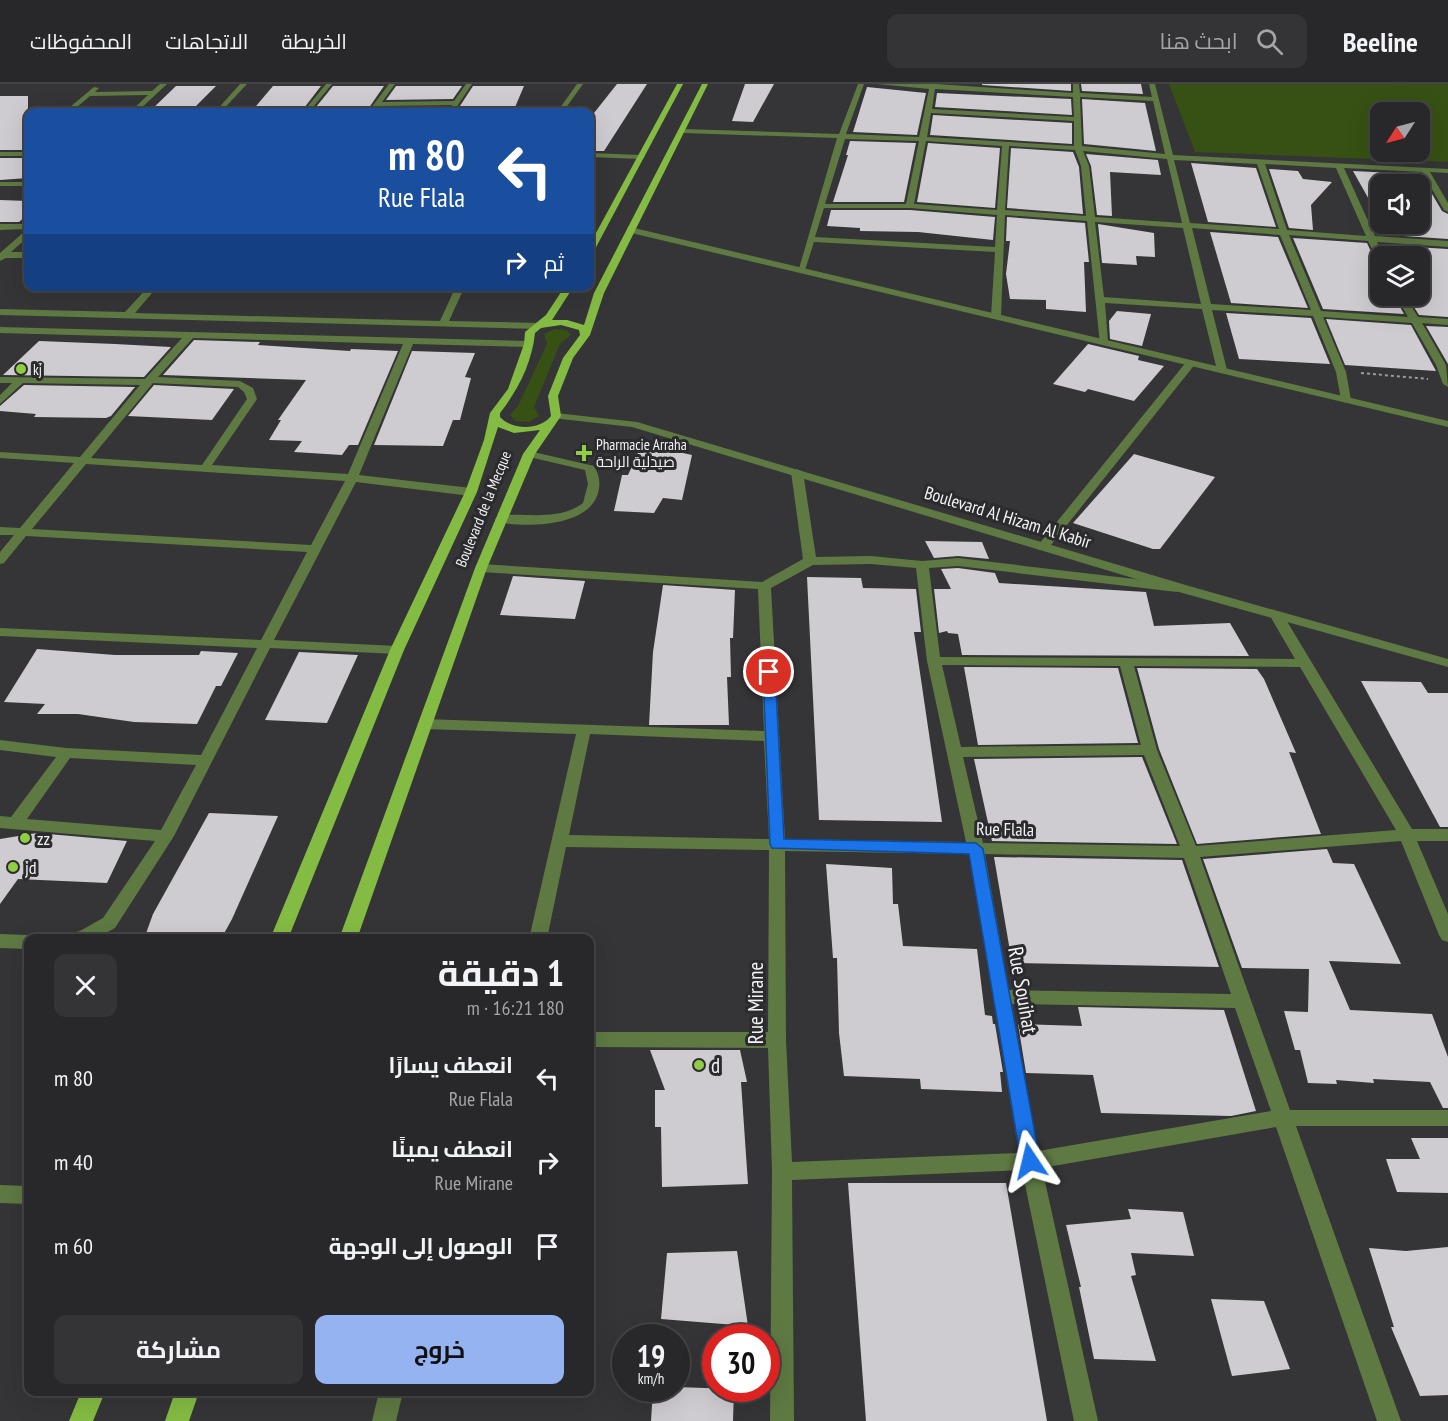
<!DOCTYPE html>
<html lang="ar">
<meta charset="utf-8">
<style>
body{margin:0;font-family:"PT Sans Narrow",Cairo,sans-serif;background:#343335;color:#f1f3f6;direction:rtl;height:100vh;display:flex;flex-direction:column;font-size:22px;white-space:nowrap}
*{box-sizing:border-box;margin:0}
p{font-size:20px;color:#a5a5a8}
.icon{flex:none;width:33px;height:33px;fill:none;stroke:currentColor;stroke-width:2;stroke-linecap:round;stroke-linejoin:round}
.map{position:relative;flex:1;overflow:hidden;direction:ltr}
.details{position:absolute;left:24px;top:850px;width:570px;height:462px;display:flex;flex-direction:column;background:#282729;border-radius:12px;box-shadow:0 6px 24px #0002,0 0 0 2px #444446;direction:rtl}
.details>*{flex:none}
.top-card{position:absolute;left:24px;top:24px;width:570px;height:183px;border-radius:12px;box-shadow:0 6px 24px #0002,0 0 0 2px #444446;direction:rtl;background:#1a4fa0;color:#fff;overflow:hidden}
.needle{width:39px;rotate:234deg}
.controls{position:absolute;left:1370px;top:18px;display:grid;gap:12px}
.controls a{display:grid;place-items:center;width:60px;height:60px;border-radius:12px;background:#282729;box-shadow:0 6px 24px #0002,0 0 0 2px #444446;font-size:30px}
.speed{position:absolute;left:612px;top:1240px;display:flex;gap:12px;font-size:30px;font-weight:700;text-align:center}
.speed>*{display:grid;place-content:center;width:78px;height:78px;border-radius:50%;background:#282729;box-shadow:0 6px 24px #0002,0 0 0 2px #444446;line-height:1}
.speed small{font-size:15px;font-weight:400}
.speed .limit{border:9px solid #d22;background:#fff;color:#111}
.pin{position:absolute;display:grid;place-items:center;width:51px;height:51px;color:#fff;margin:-26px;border:3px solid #fff;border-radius:50%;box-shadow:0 2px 6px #0007}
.me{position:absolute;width:66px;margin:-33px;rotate:350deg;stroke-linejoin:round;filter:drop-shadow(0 0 4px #0008)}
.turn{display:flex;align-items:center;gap:21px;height:126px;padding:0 30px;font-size:27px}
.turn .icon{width:78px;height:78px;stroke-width:2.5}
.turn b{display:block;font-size:42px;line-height:51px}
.then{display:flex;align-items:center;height:57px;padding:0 30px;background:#0003;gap:12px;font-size:22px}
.round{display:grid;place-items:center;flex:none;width:63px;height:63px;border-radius:12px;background:#343335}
.overview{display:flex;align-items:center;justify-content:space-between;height:102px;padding:0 30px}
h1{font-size:36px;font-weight:700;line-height:45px}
.primary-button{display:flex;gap:12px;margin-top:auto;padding:12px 30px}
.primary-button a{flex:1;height:69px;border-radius:12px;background:#95b2f1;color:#111;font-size:24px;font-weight:700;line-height:69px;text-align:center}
.primary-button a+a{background:#343335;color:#f1f3f6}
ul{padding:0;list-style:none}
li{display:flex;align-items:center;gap:18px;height:84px;padding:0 30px}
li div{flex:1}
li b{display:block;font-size:22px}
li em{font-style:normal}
header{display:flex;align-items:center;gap:36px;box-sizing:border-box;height:84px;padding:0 30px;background:#282729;border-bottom:2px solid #444446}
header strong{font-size:28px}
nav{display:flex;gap:33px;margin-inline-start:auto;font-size:21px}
.search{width:420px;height:54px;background:#343335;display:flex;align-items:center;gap:15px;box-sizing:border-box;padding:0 21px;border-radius:12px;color:#a5a5a8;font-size:22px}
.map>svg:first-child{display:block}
</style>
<header>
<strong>Beeline</strong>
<div class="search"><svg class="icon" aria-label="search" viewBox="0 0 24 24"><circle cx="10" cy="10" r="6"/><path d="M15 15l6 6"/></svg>ابحث هنا</div>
<nav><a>الخريطة</a><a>الاتجاهات</a><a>المحفوظات</a></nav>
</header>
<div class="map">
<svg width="1448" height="1337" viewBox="0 0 1448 1337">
<rect width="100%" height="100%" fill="#353437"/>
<g fill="#365113" fill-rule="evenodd">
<path d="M1169,0h279v78l-253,-10zM1380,28h39v40h-39z"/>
<path d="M555,245l12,1 4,5 -11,9 -26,63 5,9 -10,6 -14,-1 -5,-6 8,-9 29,-62 -3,-10z"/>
</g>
<g fill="#cfccd1">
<path d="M617,0h30l-43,67h-14v-33z"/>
<path d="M745,0h29l-21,38 -21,-1z"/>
<path d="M982,0h89v7l-89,-6z"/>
<path d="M1081,0h60l2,10 -61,-3z"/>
<path d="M176,2h40l-26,26h-41z"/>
<path d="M273,2h48l-20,26h-50z"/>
<path d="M333,2h51l-18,26h-54z"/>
<path d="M396,2h66l-9,13 -67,1z"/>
<path d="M473,2h51l-11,26h-57z"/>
<path d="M867,3l59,6 -9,42 -64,-3z"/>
<path d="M937,9l134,6 1,16 -137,-8z"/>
<rect x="0" y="12" width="28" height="54"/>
<path d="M1082,15l63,4 11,48 -72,-7z"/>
<path d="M448,23l-1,4 3,1h-73l3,-4z"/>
<path d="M933,31l139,8v21l-142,-9z"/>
<path d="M850,57l66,2 -12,59h-71l15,-47h-2z"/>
<path d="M928,59l72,5 -5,60 -78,-6z"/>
<path d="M1011,64l62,4 6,15 4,47 -76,-6z"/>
<path d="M1086,70l72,6 3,15 -51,-3 2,44 -15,-1 -6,-49z"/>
<path d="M0,74h28v20l-28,2z"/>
<path d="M1191,79l65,5 20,59 -68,-5z"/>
<path d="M1269,85l29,2 5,8 29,3 -21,23 2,25 -24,-2z"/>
<path d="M1353,87l60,3 6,8h6l17,29 6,3v25l-59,-4 -7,-11h37v-40h-39v35z"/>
<path d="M0,116l28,1v13l-9,8h-19z"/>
<path d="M831,126h79l85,7 -2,23 -75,-8 -58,-1v-3l-33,-2z"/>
<path d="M1007,133l78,6 4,39h-5l2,50 -40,-3v-9l-36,-1 -4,-25 4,-33h-4z"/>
<path d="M1098,140l56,9 1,24 -19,-1 1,9 -35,-2z"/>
<path d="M1210,148l68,5 30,71 -77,-5z"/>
<path d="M1293,154l74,5 7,15 6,4v34h14l10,18 -81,-5z"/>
<path d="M1381,161l67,4v68l-29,-2 -12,-19h12v-40h-33z"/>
<path d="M1117,227l34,3 -9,32 -32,-7 -1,-18z"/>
<path d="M1226,229l85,5 19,46 -91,-5z"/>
<path d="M1326,235l85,6 25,46 -91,-6z"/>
<path d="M1426,242l22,1v37z"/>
<path d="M194,256l66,2 -2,3 92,6 1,-2 47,2 -40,94h-9l-7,10 -48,-3 8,-11 -33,-1 12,-20h-3l28,-40 -143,-5z"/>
<path d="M39,257l76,3 56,3 -27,30 -141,-2z"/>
<path d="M1088,260l51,12 -1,4 26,6 -30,35 -46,-12 -3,3 -32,-8z"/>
<path d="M412,267l63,2 -10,24 6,1 -11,42h-7l-10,26 -69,-1z"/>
<path d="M24,301l111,2 -24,29 -5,2 -72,-1 2,-3 -36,-3v-5z"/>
<path d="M154,301l80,4 -22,31 -84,-4z"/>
<path d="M642,360l50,11 -10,45 -19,-2 -9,15 -40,-2 8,-36h6z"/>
<path d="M1134,370l81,23 -55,72h-7l-80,-26z"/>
<path d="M925,457l57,1 7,17 -31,-3 -24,2z"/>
<path d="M958,484l37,5 4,10 147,9 8,34 76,-3 19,33 -287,-1 -4,-21 -10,-1 -1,-2 -8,2 -5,-44h17l-10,-20z"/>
<path d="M513,492l72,5 -10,38 -75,-4z"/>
<path d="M807,493l54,1 2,10 53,1 5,43h-7l28,190 -123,-2z"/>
<path d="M663,501l72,5 -2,48h-3l1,39h-4l2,48h-80l4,-73z"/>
<path d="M37,565l78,6h84l2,-4 37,2 -17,33h-5l-19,38 -63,-2 -56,-8h-41l8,-10 -41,-2z"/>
<path d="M299,568l59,3 -31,68 -62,-3z"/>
<path d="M964,583l154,1 20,75 -160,2z"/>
<path d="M1137,584l120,1 7,10 32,74 -7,-1 32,82 -124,10 -38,-95z"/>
<path d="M1361,597l60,1 7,11h20v134h-8z"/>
<path d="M1142,673l35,87 -185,-3 -18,-82z"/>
<path d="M209,729l69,3 -46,103 -11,20h-77l9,-25z"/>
<path d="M37,749l90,8 -20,42 -89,-4 -18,25v-65z"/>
<path d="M1327,765l6,14 21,1 47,100 -72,-3 21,49 82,4 16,43v51h-5l-13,-26 -57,-3 1,4 -38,-3 1,4 -29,-1 -8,-33h-5l-11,-39 24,1 1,-43 -67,-1 -39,-109z"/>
<path d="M994,773l188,3 37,107 -207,-4z"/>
<path d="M826,780l66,4 1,36h5l5,42 74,3 8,66 7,1 1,8h2l8,48h-3l2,20 -81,-3 -1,-10 -76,-3 -5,-43 -2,-75h-4z"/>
<path d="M1078,923l146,3 32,101 -25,5 -130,-3 -8,-38 -67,-2 -8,-49 64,2z"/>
<path d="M650,966h90l7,32h-6l7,102 -86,3 -1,-60h-6v-37h10z"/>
<path d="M1411,1054h37v55l-51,-1 -11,-33h34z"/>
<path d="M848,1099h158l41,238h-181z"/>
<path d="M1128,1125l55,3 11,44 -63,-3 5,22 -5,1 25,85 -62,-2 -15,-72h2l-15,-62 65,-6z"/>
<path d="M1448,1163v148l-28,1 -29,-69h3l-25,-79 37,3z"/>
<path d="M737,1167l11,75 -87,-7 6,-66z"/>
<path d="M1211,1215l53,2 26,68 -58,7z"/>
<path d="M676,1303l58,2 -1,32h-82l2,-32h23z"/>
</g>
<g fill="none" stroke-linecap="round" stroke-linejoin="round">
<path stroke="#9b9a9d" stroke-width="2" stroke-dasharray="3 3" stroke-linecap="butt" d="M1361,289l67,6"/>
<path fill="#5e7942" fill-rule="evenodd" d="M529,367l65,15c5,8 7,17 4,27 -9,34 -72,35 -101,29l-2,-3c13,-11 60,6 88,-16l5,-19 -3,-14 -60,-14v-4z"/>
<g fill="#5e7942" fill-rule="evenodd">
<path d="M160,0h7l-30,28h-7l18,-17 -58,1 -19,16h-7l30,-25 5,1 -4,4 57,-1z"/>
<path d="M240,0h7l-26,28h-6z"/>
<path d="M326,0h6l-23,28h-6z"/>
<path d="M389,0h6l-13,18 72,-1 12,-17h6l-18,27 -5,-1 3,-5 -73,1 -5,6h-6z"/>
<path d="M577,0h6l-20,28h-6z"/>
<path d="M858,0h6l-18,50 73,3 10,-48 -52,-5h59l137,9v-9h6l1,9 72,4 -3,-13h6l18,71 275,14v4l-18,-1 18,31v9l-4,-2 -22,-38 -78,-4 31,68 73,5v6l-71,-5 7,14h-4v4l-4,-3 -8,-16 -79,-6 32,76 87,6 -12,-21h9l13,21 30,2v6l-26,-2 24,42 2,22 -5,-3 -7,-19 -24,-42 -89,-6 23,55 5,28 -5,3 -5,-3 -5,-28 -23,-56 -101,-6 15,60 -5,3 -5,-3 -15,-61 -97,-6 3,39 -8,2 -13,-123 -82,-6 -4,101 -5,3 -5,-3 4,-64 -181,-10 -9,28 -7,2 39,-134 -154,-5 -4,-2 4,-2 156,5zM935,5l138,8 1,20 -142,-8zM1080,13l73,4 12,53 -83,-8zM931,29l143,8v25l-147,-9zM845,55l74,2 -13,63h-81zM926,57l76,5 -5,64 -83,-6zM1009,62l66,4 6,16 5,50 -81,-6zM1083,67l84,8 15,64 -87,-6 -6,-51zM1174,76l83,4 22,65 -89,-6zM1265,80l71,4 30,68 -79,-6zM824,124h86l87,7 -2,32 -180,-10zM1095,138l88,6 18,76 -97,-7zM1192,144l88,7 31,75 -100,-6z"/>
<rect x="0" y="68" width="28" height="4"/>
<path d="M590,69l51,2 4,2 -4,2 -51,-2z"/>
<rect x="0" y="98" width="28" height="4"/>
<path d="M0,140h28v5l-28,1z"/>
<path d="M25,147h3v6l-17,15h17v6h-22l-6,3v-8z"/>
<path d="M149,202h9l-23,27 305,8 16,-35h9l-16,35 90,2 5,3 -5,3 -539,-14v-6l125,3z"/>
<path d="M0,243l529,14 5,3 -5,3 -116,-3 -54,131 112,13 6,4 -6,4 -115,-14 -82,158 123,6 7,4 -7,4 -127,-6 -96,188 -59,92 -20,11h-30l3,-5 12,-3 23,-13 52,-77 -155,-13v-12l11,1 45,-60 -56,-7v-10l66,8 135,7 56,-107 -257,-12v-8l261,12 46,-88 -281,-16 -22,27 -4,1v-12l14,-17h-14v-8l20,1 54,-65 -74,-5v-6l80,5 60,-72 -117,-2 -23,21v-9l12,-12h-12v-6l145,2 37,-41 -182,-5zM193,254l210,6 -55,130 -136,-9 45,-66 -4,-11 -13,-7 -82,-4zM153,299l85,4 6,5 3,7 -45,66 -111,-7zM86,380l259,17 -34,64 -279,-16zM70,674l126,7 -35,65 -134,-11z"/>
<path d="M1187,277l9,2 -149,187h-8l-2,-3 2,-3z"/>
<path d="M797,385l6,3 13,85 55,-1 51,5 36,-3 219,26 6,4 -6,4 -219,-26 -29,2 11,89 355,2 -25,-43 7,-4 5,1 130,216h36v12h-31l31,73v28l-6,-2 -3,-5 -38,-94 -201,16 90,253h158v16h-152l105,295h-24l-101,-294 -234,41 56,253h-24l-52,-251 -230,10 2,241h-24l2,-250 -4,-123 -178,-1v-15h178l1,-182 -203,-3 -19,92h-18l47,-205 -152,-5 -7,-5 7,-5 340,12 -6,-142 -277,-17 -6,-4 6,-4 281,18 41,-23 -12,-87zM871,480l45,4 11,93 39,181 -181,-3 -14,-251 42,-23zM942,581l178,1 21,79 -180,2zM1134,582l166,1 96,163 -200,16 -39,-96zM590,650l174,7 5,98 -200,-4zM1144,671l36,91 -197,-3 -20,-86zM785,767l184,3 50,299 -227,9 -6,-122zM985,770l199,4 47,136 -222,-4zM1012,920l223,4 36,103 -233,40z"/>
<path d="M0,850l28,1 7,4h-7v10l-28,-1z"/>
<path d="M0,1101l28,1v18l-28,-1z"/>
<path d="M379,1308h24l-7,29h-24z"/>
</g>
<g fill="#5e7942" fill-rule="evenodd">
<path d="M630,143l818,194v6l-821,-195v-4z"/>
<path d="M556,329l81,9 552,164 259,73v8l-269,-75 -547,-165 -80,-9 -1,-2z"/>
</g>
<g fill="#84bb43" fill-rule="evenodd">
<path d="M677,0h6l-89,167 -4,2v-9z"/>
<path d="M702,0h6l-104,209 -14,42 -17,23 -15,38 3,20 -26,38 -48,114 -130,371h-18l136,-371 48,-114 17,-24 -26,3 -16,-6 -21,65 -73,158 -116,289h-18l120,-289 75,-158 19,-52 6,-27 18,-24 16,-45 1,-12 21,-17 19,-29h9l-22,34h15l17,5 10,-32zM561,241l18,5 1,5 -17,23 -15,38 3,20c-12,15 -39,14 -51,1v-4c18,-23 32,-50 35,-80l6,-5z"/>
<path d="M81,1308h24l-12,29h-24z"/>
<path d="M175,1308h24l-10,29h-24z"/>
</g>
</g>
<path fill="#1a73e8" stroke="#114b97" stroke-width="1.5" d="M769,584l6,4 9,167 192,4 7,6 57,312 -3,5 -7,3 -6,-3 -3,-5 -52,-307 -197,-6 -2,-4 -7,-172z"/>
<g fill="#8fcd42" stroke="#2b2a2d" stroke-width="2">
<circle cx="21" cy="285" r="6"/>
<path d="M581 360h6v6h6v6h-6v6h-6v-6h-6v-6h6z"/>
<circle cx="25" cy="754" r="6"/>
<circle cx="13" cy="783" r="6"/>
<circle cx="699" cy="981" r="6"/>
</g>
<g text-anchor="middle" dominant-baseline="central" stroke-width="6" stroke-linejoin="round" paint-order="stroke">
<g font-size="15" fill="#f3f2f5" stroke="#2b2a2d" text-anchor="start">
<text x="33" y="285">kj</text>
<text x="596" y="360">Pharmacie Arraha<tspan x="596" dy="17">صيدلية الراحة</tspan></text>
</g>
<g font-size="15" fill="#f3f2f5" stroke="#2b2a2d">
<text transform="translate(483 425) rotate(-68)">Boulevard de la Mecque</text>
</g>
<g font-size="18" fill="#f3f2f5" stroke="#2b2a2d">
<text transform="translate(1008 433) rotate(17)">Boulevard Al Hizam Al Kabir</text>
<text transform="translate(1005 745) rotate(1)">Rue Flala</text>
</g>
<g font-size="18" fill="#f3f2f5" stroke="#2b2a2d" text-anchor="start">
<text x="37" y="754">zz</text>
<text x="25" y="783">jd</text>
</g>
<g font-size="21" fill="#f3f2f5" stroke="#2b2a2d">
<text transform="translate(1023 906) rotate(80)">Rue Souihat</text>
<text transform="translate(755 919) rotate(-90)">Rue Mirane</text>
</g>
<g font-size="21" fill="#f3f2f5" stroke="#2b2a2d" text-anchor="start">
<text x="711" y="981">d</text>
</g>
</g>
</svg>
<div class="controls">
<a><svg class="needle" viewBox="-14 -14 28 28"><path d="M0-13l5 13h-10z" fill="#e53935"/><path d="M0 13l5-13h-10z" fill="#a5a5a8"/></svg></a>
<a><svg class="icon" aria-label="sound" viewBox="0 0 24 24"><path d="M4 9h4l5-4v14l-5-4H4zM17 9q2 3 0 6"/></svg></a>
<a><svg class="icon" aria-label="layers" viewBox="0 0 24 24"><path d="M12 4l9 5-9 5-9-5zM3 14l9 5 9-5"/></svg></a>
</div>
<div class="speed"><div>19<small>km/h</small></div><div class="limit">30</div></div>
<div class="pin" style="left:769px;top:588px;background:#d93025"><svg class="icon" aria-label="arrive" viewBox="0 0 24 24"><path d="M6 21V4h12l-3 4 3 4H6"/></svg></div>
<svg class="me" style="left:1030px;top:1077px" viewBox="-20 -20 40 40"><path d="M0-17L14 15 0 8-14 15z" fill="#1a73e8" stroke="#fff" stroke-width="4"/></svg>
<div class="top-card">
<div class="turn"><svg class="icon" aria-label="left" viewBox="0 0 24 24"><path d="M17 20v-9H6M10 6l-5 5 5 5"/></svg><div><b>80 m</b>Rue Flala</div></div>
<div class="then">ثم<svg class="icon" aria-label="right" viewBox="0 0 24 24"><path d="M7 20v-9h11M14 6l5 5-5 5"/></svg></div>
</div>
<section class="details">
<div class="overview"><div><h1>1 دقيقة</h1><p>180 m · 16:21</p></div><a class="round"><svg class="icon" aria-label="close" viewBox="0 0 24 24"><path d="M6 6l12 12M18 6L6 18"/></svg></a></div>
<ul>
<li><svg class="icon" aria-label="left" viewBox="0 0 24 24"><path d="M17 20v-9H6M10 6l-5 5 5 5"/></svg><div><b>انعطف يسارًا</b><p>Rue Flala</p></div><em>80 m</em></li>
<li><svg class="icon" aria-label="right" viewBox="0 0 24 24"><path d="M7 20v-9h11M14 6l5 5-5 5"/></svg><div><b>انعطف يمينًا</b><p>Rue Mirane</p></div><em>40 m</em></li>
<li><svg class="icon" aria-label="arrive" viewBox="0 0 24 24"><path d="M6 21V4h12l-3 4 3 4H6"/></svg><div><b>الوصول إلى الوجهة</b></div><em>60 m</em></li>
</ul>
<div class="primary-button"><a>خروج</a><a>مشاركة</a></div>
</section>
</div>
